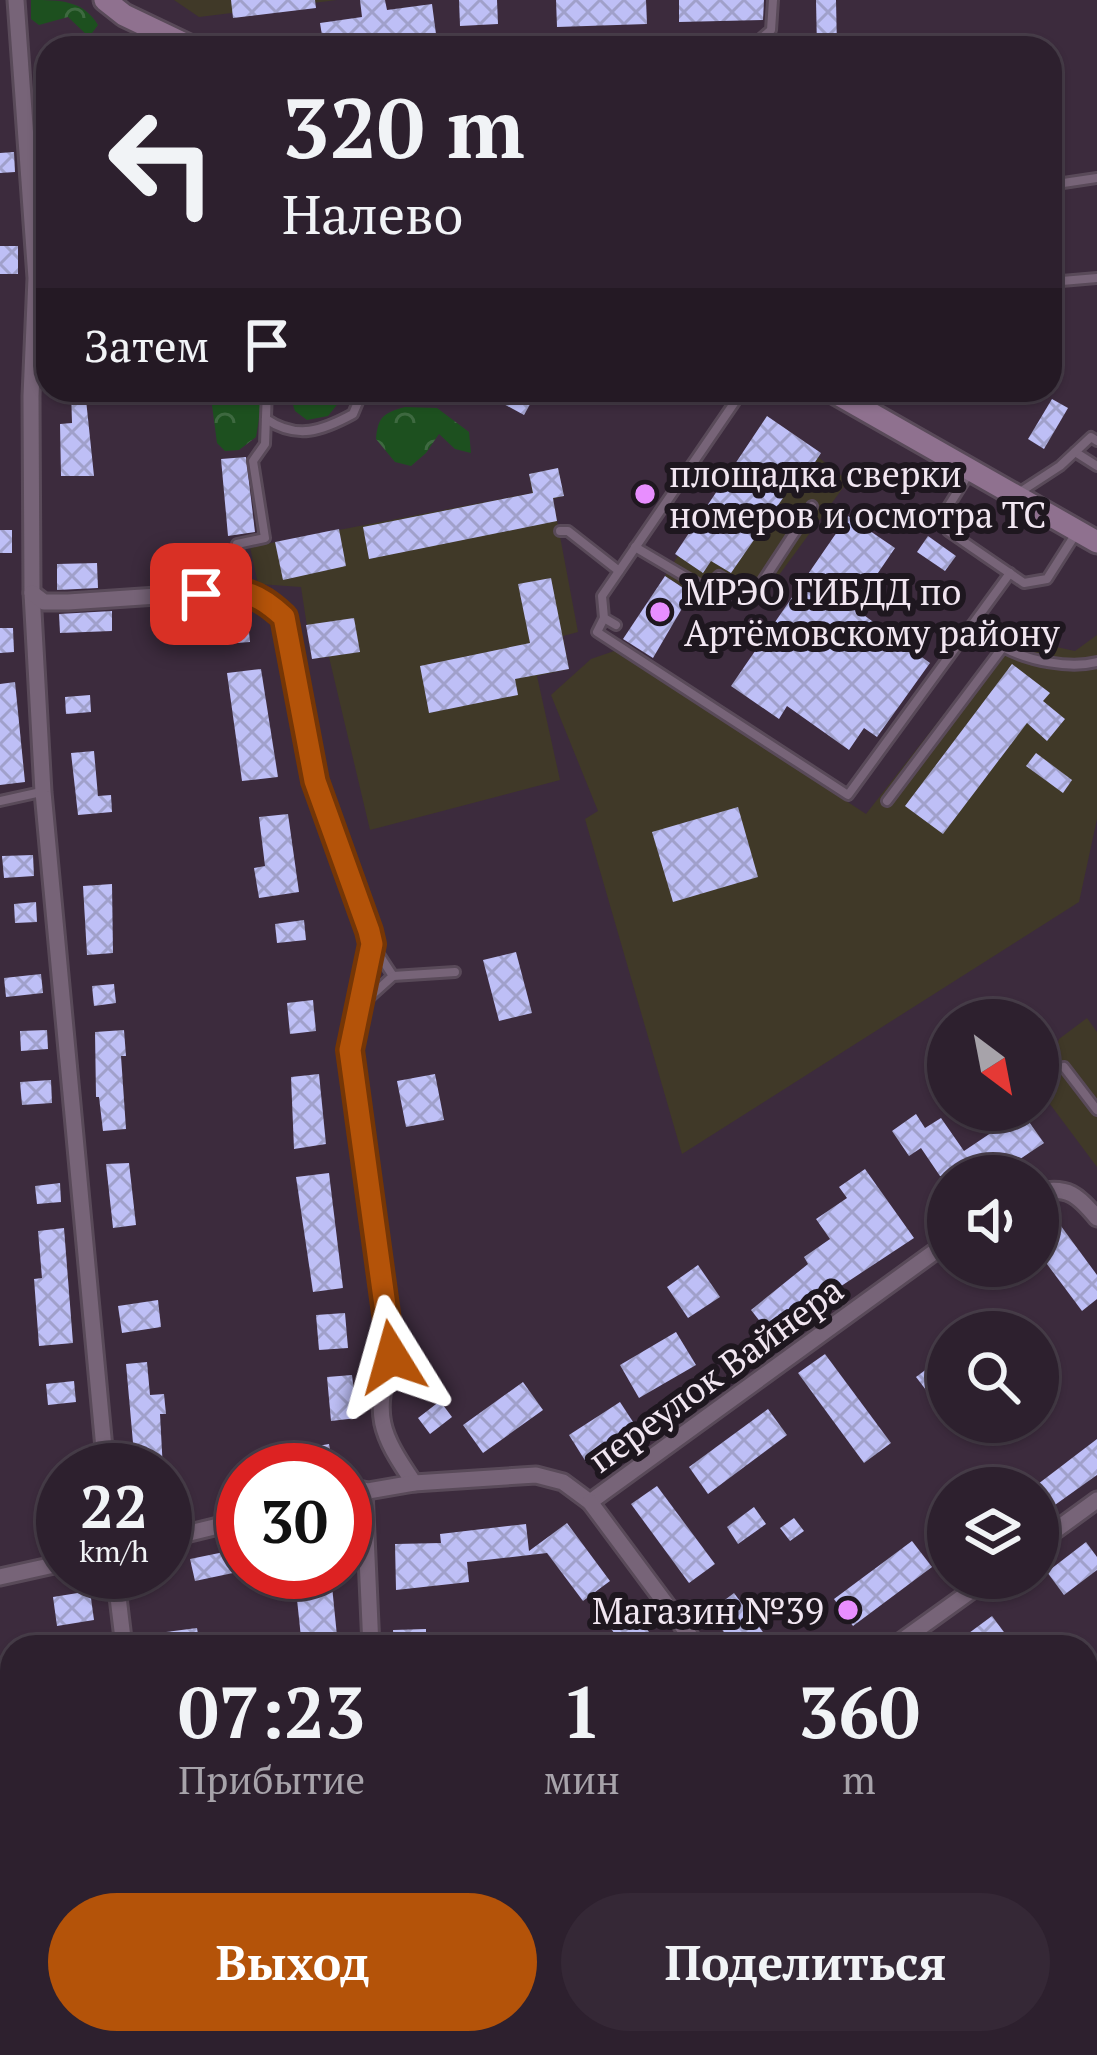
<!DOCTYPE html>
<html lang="ru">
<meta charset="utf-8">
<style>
body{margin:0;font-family:"PT Serif",serif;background:#352836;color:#f1f3f6;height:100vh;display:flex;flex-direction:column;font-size:45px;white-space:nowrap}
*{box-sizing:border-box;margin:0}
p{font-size:39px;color:#a7a3aa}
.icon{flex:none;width:66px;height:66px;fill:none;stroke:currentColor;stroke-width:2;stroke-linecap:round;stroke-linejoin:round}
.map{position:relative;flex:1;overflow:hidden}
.sheet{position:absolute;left:0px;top:1635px;width:1098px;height:420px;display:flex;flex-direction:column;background:#2d202e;border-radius:36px 36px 0 0;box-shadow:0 3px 9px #0004,0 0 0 3px #483e4a}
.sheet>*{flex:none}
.guide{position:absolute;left:36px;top:36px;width:1026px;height:366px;border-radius:36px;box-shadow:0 3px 9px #0004,0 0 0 3px #483e4a;background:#2d202e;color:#f1f3f6;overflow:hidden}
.needle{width:78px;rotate:148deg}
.buttons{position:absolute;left:927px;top:999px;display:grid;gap:24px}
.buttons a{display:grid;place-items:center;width:132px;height:132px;border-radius:50%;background:#2d202e;box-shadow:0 3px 9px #0004,0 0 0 3px #483e4a;font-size:60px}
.speed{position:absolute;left:36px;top:1443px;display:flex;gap:24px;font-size:60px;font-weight:700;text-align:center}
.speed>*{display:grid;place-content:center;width:156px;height:156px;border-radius:50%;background:#2d202e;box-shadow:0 3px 9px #0004,0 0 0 3px #483e4a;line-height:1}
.speed small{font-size:30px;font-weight:400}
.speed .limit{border:18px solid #d22;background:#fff;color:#111}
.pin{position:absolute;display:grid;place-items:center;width:102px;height:102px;color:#fff;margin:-51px;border-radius:24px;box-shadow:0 6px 18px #0006}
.me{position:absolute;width:132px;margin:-66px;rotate:352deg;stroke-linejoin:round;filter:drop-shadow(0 0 9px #0008)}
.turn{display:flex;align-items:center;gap:42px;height:252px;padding:0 48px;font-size:54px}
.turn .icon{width:156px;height:156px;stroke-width:2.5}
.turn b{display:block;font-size:84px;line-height:102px}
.then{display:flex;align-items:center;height:114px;padding:0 48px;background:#0003;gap:24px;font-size:45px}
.eta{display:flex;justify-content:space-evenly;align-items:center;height:204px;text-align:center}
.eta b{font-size:72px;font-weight:600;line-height:84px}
.button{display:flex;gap:24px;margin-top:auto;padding:24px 48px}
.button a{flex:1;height:138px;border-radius:72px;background:#b45309;color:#fff;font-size:48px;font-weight:600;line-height:138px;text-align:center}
.button a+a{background:#352836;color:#f1f3f6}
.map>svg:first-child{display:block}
</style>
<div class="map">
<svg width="1097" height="2055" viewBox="0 0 1097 2055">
<defs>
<pattern id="forest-crowns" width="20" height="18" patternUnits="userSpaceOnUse" patternTransform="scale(3)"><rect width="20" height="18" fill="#1d501f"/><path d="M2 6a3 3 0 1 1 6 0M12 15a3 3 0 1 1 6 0" fill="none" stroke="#3e6940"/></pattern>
<pattern id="building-cross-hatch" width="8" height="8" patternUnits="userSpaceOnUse" patternTransform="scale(3)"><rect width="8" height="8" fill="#bebff6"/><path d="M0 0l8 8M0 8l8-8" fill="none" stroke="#a0a0ca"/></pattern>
</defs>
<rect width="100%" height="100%" fill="#3c2b3d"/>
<g fill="#403928">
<path d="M174,0h163l-138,17z"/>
<path d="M767,416l81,65 -91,124 -37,-22 -18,17 -37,-24z"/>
<path d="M558,468l6,28 -11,3 25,133 -15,4 6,33 -32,7 23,104 -190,50 -41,-173 -17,2 -11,-72 -43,-3 -8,-37 282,-54 -3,-19z"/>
<path d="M1097,635v184l-18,83 -397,252 -97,-335 13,-8 -47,-116 40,-36 26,-9 249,164 139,-178 70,15z"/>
<path d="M1087,1018l10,14v135l-59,-79v-8l11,-7 10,-34z"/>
</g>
<g fill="url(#forest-crowns)">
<path d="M31,0c29,0 52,0 67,25l-9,12 -21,-20 -29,8 -8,-6z"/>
<path d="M210,390h25l2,15 21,-10 3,12 -5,30 -17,13 -14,1 -8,-8z"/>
<path d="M288,390h51l1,11 -12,15 -21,4 -12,-9z"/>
<path d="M405,407l32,1 32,24 2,21 -16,-4 -16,-15 -13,19 -15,13 -16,-4 -19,-23c2,-22 7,-26 29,-32z"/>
</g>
<g fill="url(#building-cross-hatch)">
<path d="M231,0h84l1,8 -83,10z"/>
<path d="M360,0h25l2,10 45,-6 4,30 -112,14 -4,-25 42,-6z"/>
<path d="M459,0h38l1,24 -38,2z"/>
<path d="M556,0h90l1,24 -90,3z"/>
<path d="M679,0h85l-1,20 -84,2z"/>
<path d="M816,0h20l1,48h-20z"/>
<path d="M14,152l1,20 -15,1v-20z"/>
<rect x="0" y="246" width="18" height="28"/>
<path d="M71,390h14l9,86h-33l-1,-52 12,-1z"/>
<path d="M478,390h60l-14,25z"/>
<path d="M1052,399l16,9 -24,41 -16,-10z"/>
<path d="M767,416l54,37 -19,29 -28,-19 -13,20 22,15 -52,75 -20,-12 -8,12 -28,-19z"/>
<path d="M246,457l9,75 -27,4 -7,-77z"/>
<path d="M558,468l6,28 -11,2 4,23 -188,38 -6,-32 170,-34 -4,-19z"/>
<path d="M848,516l47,32 -41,60 76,55 -53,74 -13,-9 -15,22 -62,-44 -8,13 -48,-33z"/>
<path d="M339,529l7,37 -63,14 -8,-38z"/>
<rect x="0" y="530" width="12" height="23"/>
<path d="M928,536l28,20 -11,15 -28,-19z"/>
<path d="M97,563l1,25 -41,2v-26z"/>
<path d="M665,576l26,17 -38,65 -30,-19z"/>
<path d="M551,578l18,91 -54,10 3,16 -89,18 -9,-47 110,-23 -12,-59z"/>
<path d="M247,609l3,33 -26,2 -3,-33z"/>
<path d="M112,611v20l-52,2 -1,-19z"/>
<path d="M354,618l6,34 -48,7 -6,-34z"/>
<path d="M0,628h13l1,24 -14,1z"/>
<path d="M1012,664l38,29 -7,8 22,18 -18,22 -20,-18 -84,111 -38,-28z"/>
<path d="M261,669l17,108 -36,4 -15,-108z"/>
<path d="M15,682l10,100 -25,3v-101z"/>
<path d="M90,695l1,17 -25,2 -1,-17z"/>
<path d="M94,751l4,45 13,-1 1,17 -34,3 -7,-62z"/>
<path d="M1036,753l36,27 -9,13 -37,-27z"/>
<path d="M738,807l20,70 -85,25 -21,-70z"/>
<path d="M288,814l11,78 -40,6 -5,-30 11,-2 -6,-49z"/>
<path d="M33,855l1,21 -30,2 -2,-22z"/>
<path d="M112,884l1,69 -26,2 -4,-69z"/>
<path d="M36,902l1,20 -22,1 -1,-19z"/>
<path d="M304,920l2,20 -29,3 -2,-19z"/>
<path d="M516,952l16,61 -33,8 -16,-61z"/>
<path d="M41,974l2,19 -37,4 -2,-19z"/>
<path d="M114,984l2,19 -22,3 -2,-20z"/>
<path d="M313,1000l3,31 -26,3 -3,-31z"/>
<path d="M47,1030l1,19 -27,2 -1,-20z"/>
<path d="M124,1030l2,26h-5l5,73 -23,2 -4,-34h-3l-1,-65z"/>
<path d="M319,1074l7,70 -32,5 -3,-72z"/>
<path d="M435,1074l9,46 -38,7 -9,-46z"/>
<path d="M51,1080l1,23 -30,2 -2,-23z"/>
<path d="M1022,1112l22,31 -49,33h-55l-19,-28 -12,8 -17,-25 24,-17 9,14 16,-10 23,33z"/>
<path d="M129,1163l7,62 -23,3 -7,-64z"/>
<path d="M865,1169l49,69 -91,60 -50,40 -22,-28 57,-46 -4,-7 26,-18 -14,-20 31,-21 -8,-11z"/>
<path d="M329,1173l14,115 -30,4 -17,-115z"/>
<path d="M60,1183l1,19 -24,2 -2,-18z"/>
<path d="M1044,1203l53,72v24l-15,12 -44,-59v-48z"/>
<path d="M64,1228l9,115 -34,3 -5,-67 8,-1 -4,-47z"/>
<path d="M698,1265l22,32 -32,21 -21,-31z"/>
<path d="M158,1300l3,27 -39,6 -4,-27z"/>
<path d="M345,1313l3,35 -29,2 -3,-35z"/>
<path d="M676,1332l20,33 -57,33 -19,-33z"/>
<path d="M948,1353v42l-12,8 -20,-26z"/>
<path d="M825,1354l66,89 -27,20 -66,-90z"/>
<path d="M147,1362l3,33 14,-1 2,20h-6l3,56h-27l-2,-16 -8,-90z"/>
<path d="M352,1375l5,43 -26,3 -4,-44z"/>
<path d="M74,1381l2,21 -28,3 -2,-21z"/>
<path d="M523,1382l20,28 -60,43 -20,-28z"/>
<path d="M440,1401l12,16 -22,17 -12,-16z"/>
<path d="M620,1402l17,26 -51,34 -17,-27z"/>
<path d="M768,1409l19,26 -79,59 -19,-27z"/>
<path d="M1097,1439v36l-59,42v-33z"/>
<path d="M329,1444l5,26h-24l-4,-22z"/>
<path d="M657,1486l58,78 -26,19 -58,-79z"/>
<path d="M754,1507l12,17 -28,20 -11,-17z"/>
<path d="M794,1518l10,13 -14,10 -10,-13z"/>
<path d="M567,1523l43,58 -27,20 -36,-48 -80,9 2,20 -73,8 -1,-46 46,-1 -1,-9 86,-10 3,27z"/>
<path d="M912,1541l20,26 -79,59 -19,-27z"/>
<path d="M1086,1542l11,15v13l-33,25 -17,-23z"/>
<path d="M229,1551l4,22 -38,8 -5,-22z"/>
<path d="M332,1586l6,60 -36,1 -6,-57z"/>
<path d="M90,1591l4,29 -37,6 -4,-29z"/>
<path d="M734,1593l40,54h-39l-26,-35z"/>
<path d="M630,1606l30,41h-36l-17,-24z"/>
<path d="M992,1616l23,31h-65z"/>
<path d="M197,1628l3,19h-32l-2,-15z"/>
<path d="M426,1629v18h-32l-1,-17z"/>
<path d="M392,2043h50l-16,12h-25z"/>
<path d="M772,2043h29l9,12h-29z"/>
<path d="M1019,2043h35l8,12h-34z"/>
</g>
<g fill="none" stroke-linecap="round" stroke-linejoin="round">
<g stroke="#594a59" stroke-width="14">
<g id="service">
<path d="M750,48l21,-18 2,-30"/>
<path d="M1050,185l47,-7"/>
<path d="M1050,282l47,-4"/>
<path d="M266,419c31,21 56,12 87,-5l10,-24"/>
<path d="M1075,452l22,14"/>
<path d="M968,475l-25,40 5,16 76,52 23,-4 28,-44"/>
<path d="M1017,494l43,-28 31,-29 6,4"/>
<path d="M560,531h8l51,40"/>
<path d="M635,547l71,42 13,-13 34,20 59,-90"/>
<path d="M246,588l-9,-44 28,-6 -12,-77 12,-17 2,-54"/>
<path d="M604,618l-7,14 251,163 162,-222"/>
<path d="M616,625l-12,-7 -2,-22 141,-206"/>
<path d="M0,801l41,-9"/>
<path d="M887,801l116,-154c25,14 67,22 94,15"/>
<path d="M374,947l19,29"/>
<path d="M363,1003l30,-27 62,-4"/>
<path d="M1064,1067l33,43"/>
</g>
</g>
<g stroke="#594a59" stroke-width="21">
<g id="minor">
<path d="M16,0l20,278 -5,118 1,197 11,199 63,678"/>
<path d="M32,593l12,9h24l178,-12 38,27 31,164 57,163 -22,106 42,307c-20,58 -12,76 22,126"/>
<path d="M1038,1192c30,-6 40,3 59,26"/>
<path d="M364,1490l7,157"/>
<path d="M345,1495l69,-12 122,-8 27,7 27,20 358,-260"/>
<path d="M590,1502l108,145"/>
<path d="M165,1539l78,-19"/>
<path d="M1038,1543l59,-43"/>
<path d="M115,1572l9,75"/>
<path d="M0,1577l63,-14"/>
<path d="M893,1647l96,-69"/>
<path d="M1086,1762l11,-8"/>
<path d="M170,2043l1,12"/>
<path d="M372,2043l2,12"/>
<path d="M990,2043l9,12"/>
<path d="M693,2055l16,-12"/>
</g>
</g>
<g stroke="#594a59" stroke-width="27">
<g id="secondary">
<path d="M105,0l19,15 69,33"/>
<path d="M830,390l267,152"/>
</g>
</g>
<use href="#service" stroke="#776478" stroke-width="8"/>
<use href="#minor" stroke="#776478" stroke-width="15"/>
<use href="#secondary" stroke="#8f718f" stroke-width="21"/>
</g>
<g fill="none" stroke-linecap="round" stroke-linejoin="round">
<g stroke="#753606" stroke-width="30">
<path id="route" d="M201,594c41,-4 51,-6 83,23l31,164 54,150 3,13 -22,106 42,307"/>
</g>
<use href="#route" stroke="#b45309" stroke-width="21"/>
</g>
<g fill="#e88eff" stroke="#1e171f" stroke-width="4.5">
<circle cx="645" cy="494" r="12"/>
<circle cx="660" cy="612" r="12"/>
<circle cx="848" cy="1610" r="12"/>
</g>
<g text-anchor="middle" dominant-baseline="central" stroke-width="12" stroke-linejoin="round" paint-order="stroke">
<g font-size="36" fill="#f1e6f1" stroke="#1e171f" text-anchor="start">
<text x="669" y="473">площадка сверки<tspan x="669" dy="41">номеров и осмотра ТС</tspan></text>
<text x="684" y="591">МРЭО ГИБДД по<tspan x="684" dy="41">Артёмовскому району</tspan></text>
<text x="824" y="1610" text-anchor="end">Магазин №39</text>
</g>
<g font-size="36" fill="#f1e6f1" stroke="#1e171f">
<text transform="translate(715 1374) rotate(-36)">переулок Вайнера</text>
</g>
</g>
</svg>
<div class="buttons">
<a><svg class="needle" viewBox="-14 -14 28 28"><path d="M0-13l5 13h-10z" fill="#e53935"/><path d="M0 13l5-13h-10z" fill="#a7a3aa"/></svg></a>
<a><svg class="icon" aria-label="sound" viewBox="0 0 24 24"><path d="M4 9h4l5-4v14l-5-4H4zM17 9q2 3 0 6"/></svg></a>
<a><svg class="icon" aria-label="search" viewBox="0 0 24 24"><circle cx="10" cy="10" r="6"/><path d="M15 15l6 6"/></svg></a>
<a><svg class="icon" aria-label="layers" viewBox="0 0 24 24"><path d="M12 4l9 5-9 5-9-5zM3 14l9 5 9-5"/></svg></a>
</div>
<div class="speed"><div>22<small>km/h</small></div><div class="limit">30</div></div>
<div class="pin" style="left:201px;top:594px;background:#d93025"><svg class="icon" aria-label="arrive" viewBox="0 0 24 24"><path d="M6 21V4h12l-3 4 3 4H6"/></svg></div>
<svg class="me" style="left:392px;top:1357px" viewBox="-20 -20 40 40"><path d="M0-17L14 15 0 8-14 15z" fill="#b45309" stroke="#fff" stroke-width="4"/></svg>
<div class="guide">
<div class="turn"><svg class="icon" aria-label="left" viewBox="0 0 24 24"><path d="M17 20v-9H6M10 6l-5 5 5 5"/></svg><div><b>320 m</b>Налево</div></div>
<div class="then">Затем<svg class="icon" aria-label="arrive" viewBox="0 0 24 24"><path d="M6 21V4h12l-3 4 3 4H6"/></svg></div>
</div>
<section class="sheet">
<div class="eta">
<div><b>07:23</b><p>Прибытие</p></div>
<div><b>1</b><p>мин</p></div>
<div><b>360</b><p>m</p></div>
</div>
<div class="button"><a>Выход</a><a>Поделиться</a></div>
</section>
</div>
